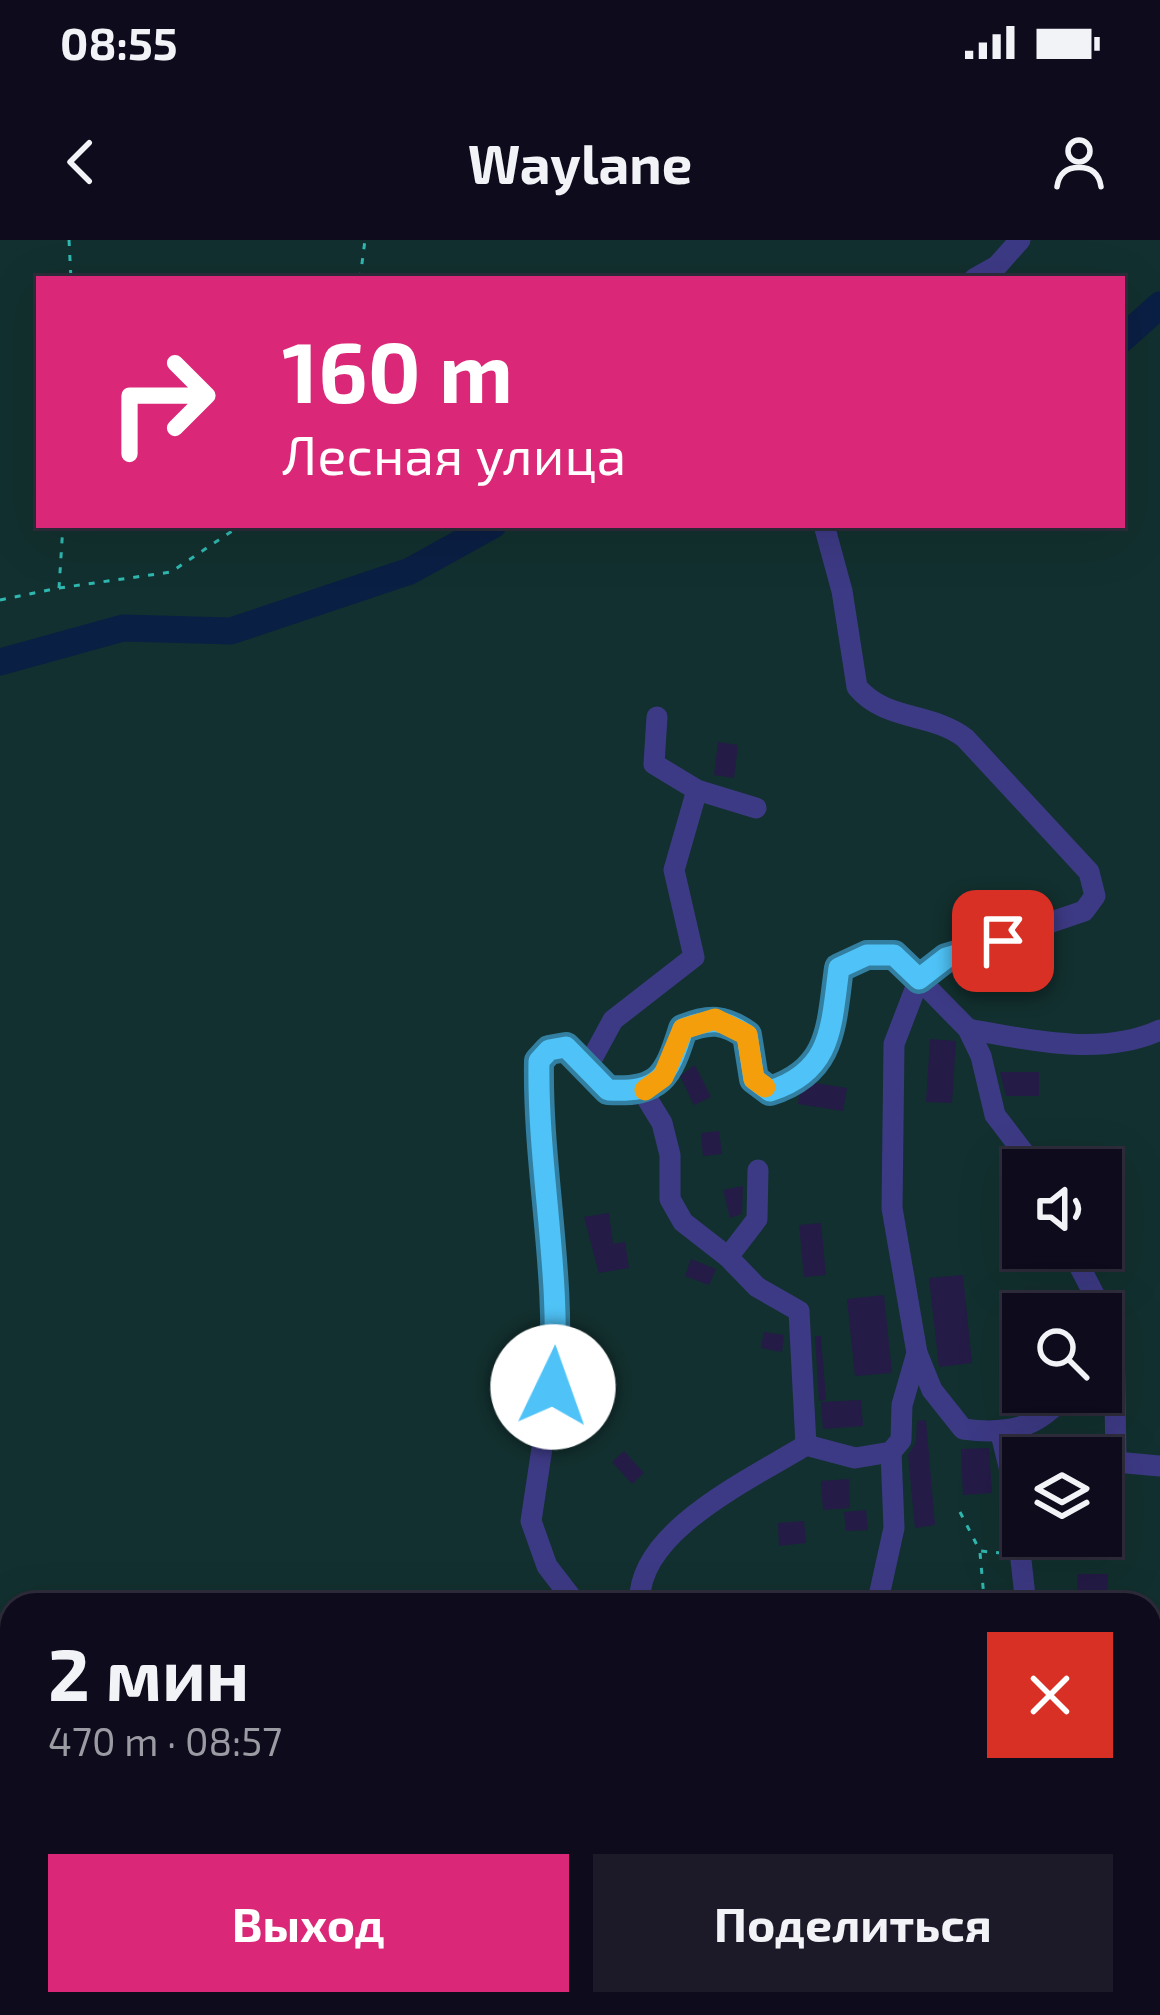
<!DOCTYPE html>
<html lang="ru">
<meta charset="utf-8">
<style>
body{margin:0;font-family:"Exo 2",sans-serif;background:#1c1929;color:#f1f3f6;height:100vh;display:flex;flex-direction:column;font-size:45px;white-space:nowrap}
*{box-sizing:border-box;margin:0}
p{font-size:39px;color:#9b9ba3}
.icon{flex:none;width:66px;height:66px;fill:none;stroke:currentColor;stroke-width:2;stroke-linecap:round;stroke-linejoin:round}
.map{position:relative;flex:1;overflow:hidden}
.drawer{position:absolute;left:0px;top:1353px;width:1161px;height:423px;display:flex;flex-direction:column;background:#0e0b1c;border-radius:36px 36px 0 0;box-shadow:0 12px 48px #0002,0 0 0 3px #2e2b3b}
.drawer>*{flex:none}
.top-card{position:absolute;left:36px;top:36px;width:1089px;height:252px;border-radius:0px;box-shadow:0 12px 48px #0002,0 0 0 3px #2e2b3b;background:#db2777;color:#fff;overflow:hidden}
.tools{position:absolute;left:1002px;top:909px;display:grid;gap:24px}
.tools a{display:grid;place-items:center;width:120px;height:120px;border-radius:0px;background:#0e0b1c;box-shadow:0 12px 48px #0002,0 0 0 3px #2e2b3b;font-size:60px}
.pin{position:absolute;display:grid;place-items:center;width:102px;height:102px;color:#fff;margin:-51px;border-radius:24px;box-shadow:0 6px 18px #0006}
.me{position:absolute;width:132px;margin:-66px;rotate:3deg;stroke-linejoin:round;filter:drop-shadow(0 0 9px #0008)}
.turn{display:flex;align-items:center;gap:42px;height:252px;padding:0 48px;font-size:54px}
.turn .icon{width:156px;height:156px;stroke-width:2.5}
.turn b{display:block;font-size:84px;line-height:102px}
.round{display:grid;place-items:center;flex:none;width:126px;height:126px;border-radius:0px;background:#1c1929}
.head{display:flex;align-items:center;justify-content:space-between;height:204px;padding:0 48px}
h1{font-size:72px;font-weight:700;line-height:90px}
.primary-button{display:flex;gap:24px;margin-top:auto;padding:24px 48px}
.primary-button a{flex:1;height:138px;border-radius:0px;background:#db2777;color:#fff;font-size:48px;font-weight:700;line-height:138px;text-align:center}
.primary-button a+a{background:#1c1929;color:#f1f3f6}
.status{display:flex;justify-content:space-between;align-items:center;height:84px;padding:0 60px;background:#0e0b1c;direction:ltr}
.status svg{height:33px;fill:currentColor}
header{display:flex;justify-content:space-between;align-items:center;height:156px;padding:0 48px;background:#0e0b1c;font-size:54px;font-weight:700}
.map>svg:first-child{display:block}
</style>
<div class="status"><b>08:55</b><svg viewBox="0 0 49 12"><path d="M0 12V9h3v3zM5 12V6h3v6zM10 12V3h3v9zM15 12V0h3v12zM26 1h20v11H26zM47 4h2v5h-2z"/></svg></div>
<header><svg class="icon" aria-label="back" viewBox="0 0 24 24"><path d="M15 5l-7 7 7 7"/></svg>Waylane<svg class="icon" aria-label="person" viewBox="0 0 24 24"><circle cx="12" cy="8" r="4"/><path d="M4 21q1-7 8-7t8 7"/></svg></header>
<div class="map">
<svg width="1160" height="1775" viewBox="0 0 1160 1775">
<rect width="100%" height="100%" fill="#130f26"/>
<path fill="#12302f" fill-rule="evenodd" d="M0,0h1160v1775h-1160zM39,39h1083v246h-1083zM1023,930h78v78h-78zM1023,1074h78v78h-78zM1023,1218h78v78h-78zM12,1365h1137v399h-1137z"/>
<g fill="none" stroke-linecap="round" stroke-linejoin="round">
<g stroke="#0a1f44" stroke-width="27">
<path d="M1122,99l38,-34"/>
<path d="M0,422l123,-34 108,3 179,-60 83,-46"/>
</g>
</g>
<g fill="#241b47">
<path d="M718,502l20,3 -4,33 -20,-3z"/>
<path d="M930,799l26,2 -4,62 -26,-1z"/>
<path d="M695,825l16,32 -17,8 -14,-29z"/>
<path d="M1000,832h39v24h-33z"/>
<path d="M815,843l32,5 -4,23 -45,-7 1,-9z"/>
<path d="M719,891l3,23 -19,2 -2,-23z"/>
<path d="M743,946l-1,28 -12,4 -7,-28z"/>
<path d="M609,973l4,31 12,-2 4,26 -30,5 -15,-56z"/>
<path d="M1101,982l25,26 -23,20 -16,-20h14z"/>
<path d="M821,983l5,52 -22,2 -5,-52z"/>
<path d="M691,1019l25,10 -7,16 -24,-9z"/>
<path d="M963,1035l9,88 -33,4 -10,-89z"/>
<path d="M884,1055l8,78 -37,3 -8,-77z"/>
<path d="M764,1092l20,3 -2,17 -21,-4z"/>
<path d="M815,1096h6l5,64 -7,1z"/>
<path d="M861,1160l2,26 -40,3 -2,-27z"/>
<path d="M926,1180l9,105 -20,3 -7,-73 8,-13 1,-21z"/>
<path d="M989,1208l3,45 -29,2 -2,-46z"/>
<path d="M624,1211l20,22 -12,11 -20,-22z"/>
<path d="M849,1239l1,29 -27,2 -2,-29z"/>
<path d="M866,1270l2,20 -22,1 -2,-19z"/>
<path d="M804,1281l2,22 -27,3 -1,-23z"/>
<path d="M1078,1334h30l-1,20 -30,-1z"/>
</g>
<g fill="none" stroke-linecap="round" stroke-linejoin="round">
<g stroke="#2fb8b0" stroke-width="3" stroke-dasharray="6 9" stroke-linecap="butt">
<path d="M69,0l2,39"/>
<path d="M360,39l5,-39"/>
<path d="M59,348l112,-16 70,-47"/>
<path d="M0,360l59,-12 4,-63"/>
<path d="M960,1272l20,39 21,2"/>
<path d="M980,1313l4,45"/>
</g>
<g stroke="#3d3a85" stroke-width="21">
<path d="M974,39l23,-13 23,-26"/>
<path d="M657,477l-3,47 43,26"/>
<path d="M968,789c61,11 134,28 192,1"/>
<path d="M588,826l25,-46 81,-63 -20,-87 23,-80 59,18"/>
<path d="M643,852l19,31 8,32v44l13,23 45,35"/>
<path d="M1070,1008l44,85 2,129 44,4"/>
<path d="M917,1113l15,37 31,39c44,6 76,0 104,-37"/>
<path d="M1001,1194l11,45 14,126"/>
<path d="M806,1205l49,13 36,-6 10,-12 1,-35 15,-52 -25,-145 2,-164 25,-65 49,50 13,27 14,59 42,55"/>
<path d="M577,1365l-30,-39 -16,-45 24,-159 -16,-301 10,-11 16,-3 42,43 36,2 20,-15 20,-48 32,-10 32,16 8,44 15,12c63,-20 62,-66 69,-123l28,-13h27l25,24 27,-21 138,-47 11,-15 -6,-24 -124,-134c-34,-26 -80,-17 -108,-51l-15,-96 -18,-66"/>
<path d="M640,1365c-6,-73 113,-127 166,-160l-7,-134 -42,-24 -29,-30 29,-38 1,-49"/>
<path d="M877,1365l17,-77 -3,-76"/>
<path d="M518,1775l11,-11"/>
</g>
<g stroke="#ff4fa3" stroke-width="30">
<path d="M1149,1598l11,-10"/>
<path d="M1024,1775l5,-11"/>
</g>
</g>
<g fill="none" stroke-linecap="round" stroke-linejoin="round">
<g stroke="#337fa1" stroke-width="30">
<path id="route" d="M553,1147c10,-110 -16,-217 -14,-326l10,-11 17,-3 42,43c52,3 60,-13 75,-61 27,-11 41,-10 64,6l7,44 16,12c63,-20 61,-65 69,-123l28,-13h27l25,24 27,-21 57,-17"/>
</g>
<use href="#route" stroke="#4fc3f7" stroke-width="21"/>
<path stroke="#f59e0b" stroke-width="21" d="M645,850l18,-13 20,-48 32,-10 32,16 7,44 11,8"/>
</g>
</svg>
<div class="tools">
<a><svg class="icon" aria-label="sound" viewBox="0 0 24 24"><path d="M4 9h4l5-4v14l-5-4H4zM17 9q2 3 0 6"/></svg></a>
<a><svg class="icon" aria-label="search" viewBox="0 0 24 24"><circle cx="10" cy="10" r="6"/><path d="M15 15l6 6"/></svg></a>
<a><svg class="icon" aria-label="layers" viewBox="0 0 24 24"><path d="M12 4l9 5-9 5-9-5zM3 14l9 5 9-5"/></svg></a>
</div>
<div class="pin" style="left:1003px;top:701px;background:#d93025"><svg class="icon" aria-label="arrive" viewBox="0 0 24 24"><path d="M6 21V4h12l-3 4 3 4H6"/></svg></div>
<svg class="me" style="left:553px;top:1147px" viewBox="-20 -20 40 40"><circle r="19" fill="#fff"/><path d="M0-13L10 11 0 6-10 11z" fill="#4fc3f7"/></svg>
<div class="top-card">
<div class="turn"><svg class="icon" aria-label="right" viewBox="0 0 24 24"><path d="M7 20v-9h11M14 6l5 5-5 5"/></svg><div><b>160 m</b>Лесная улица</div></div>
</div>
<section class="drawer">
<div class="head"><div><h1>2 мин</h1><p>470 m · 08:57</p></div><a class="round" style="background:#d93025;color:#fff"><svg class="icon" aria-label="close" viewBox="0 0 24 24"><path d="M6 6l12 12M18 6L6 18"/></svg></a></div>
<div class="primary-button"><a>Выход</a><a>Поделиться</a></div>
</section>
</div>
